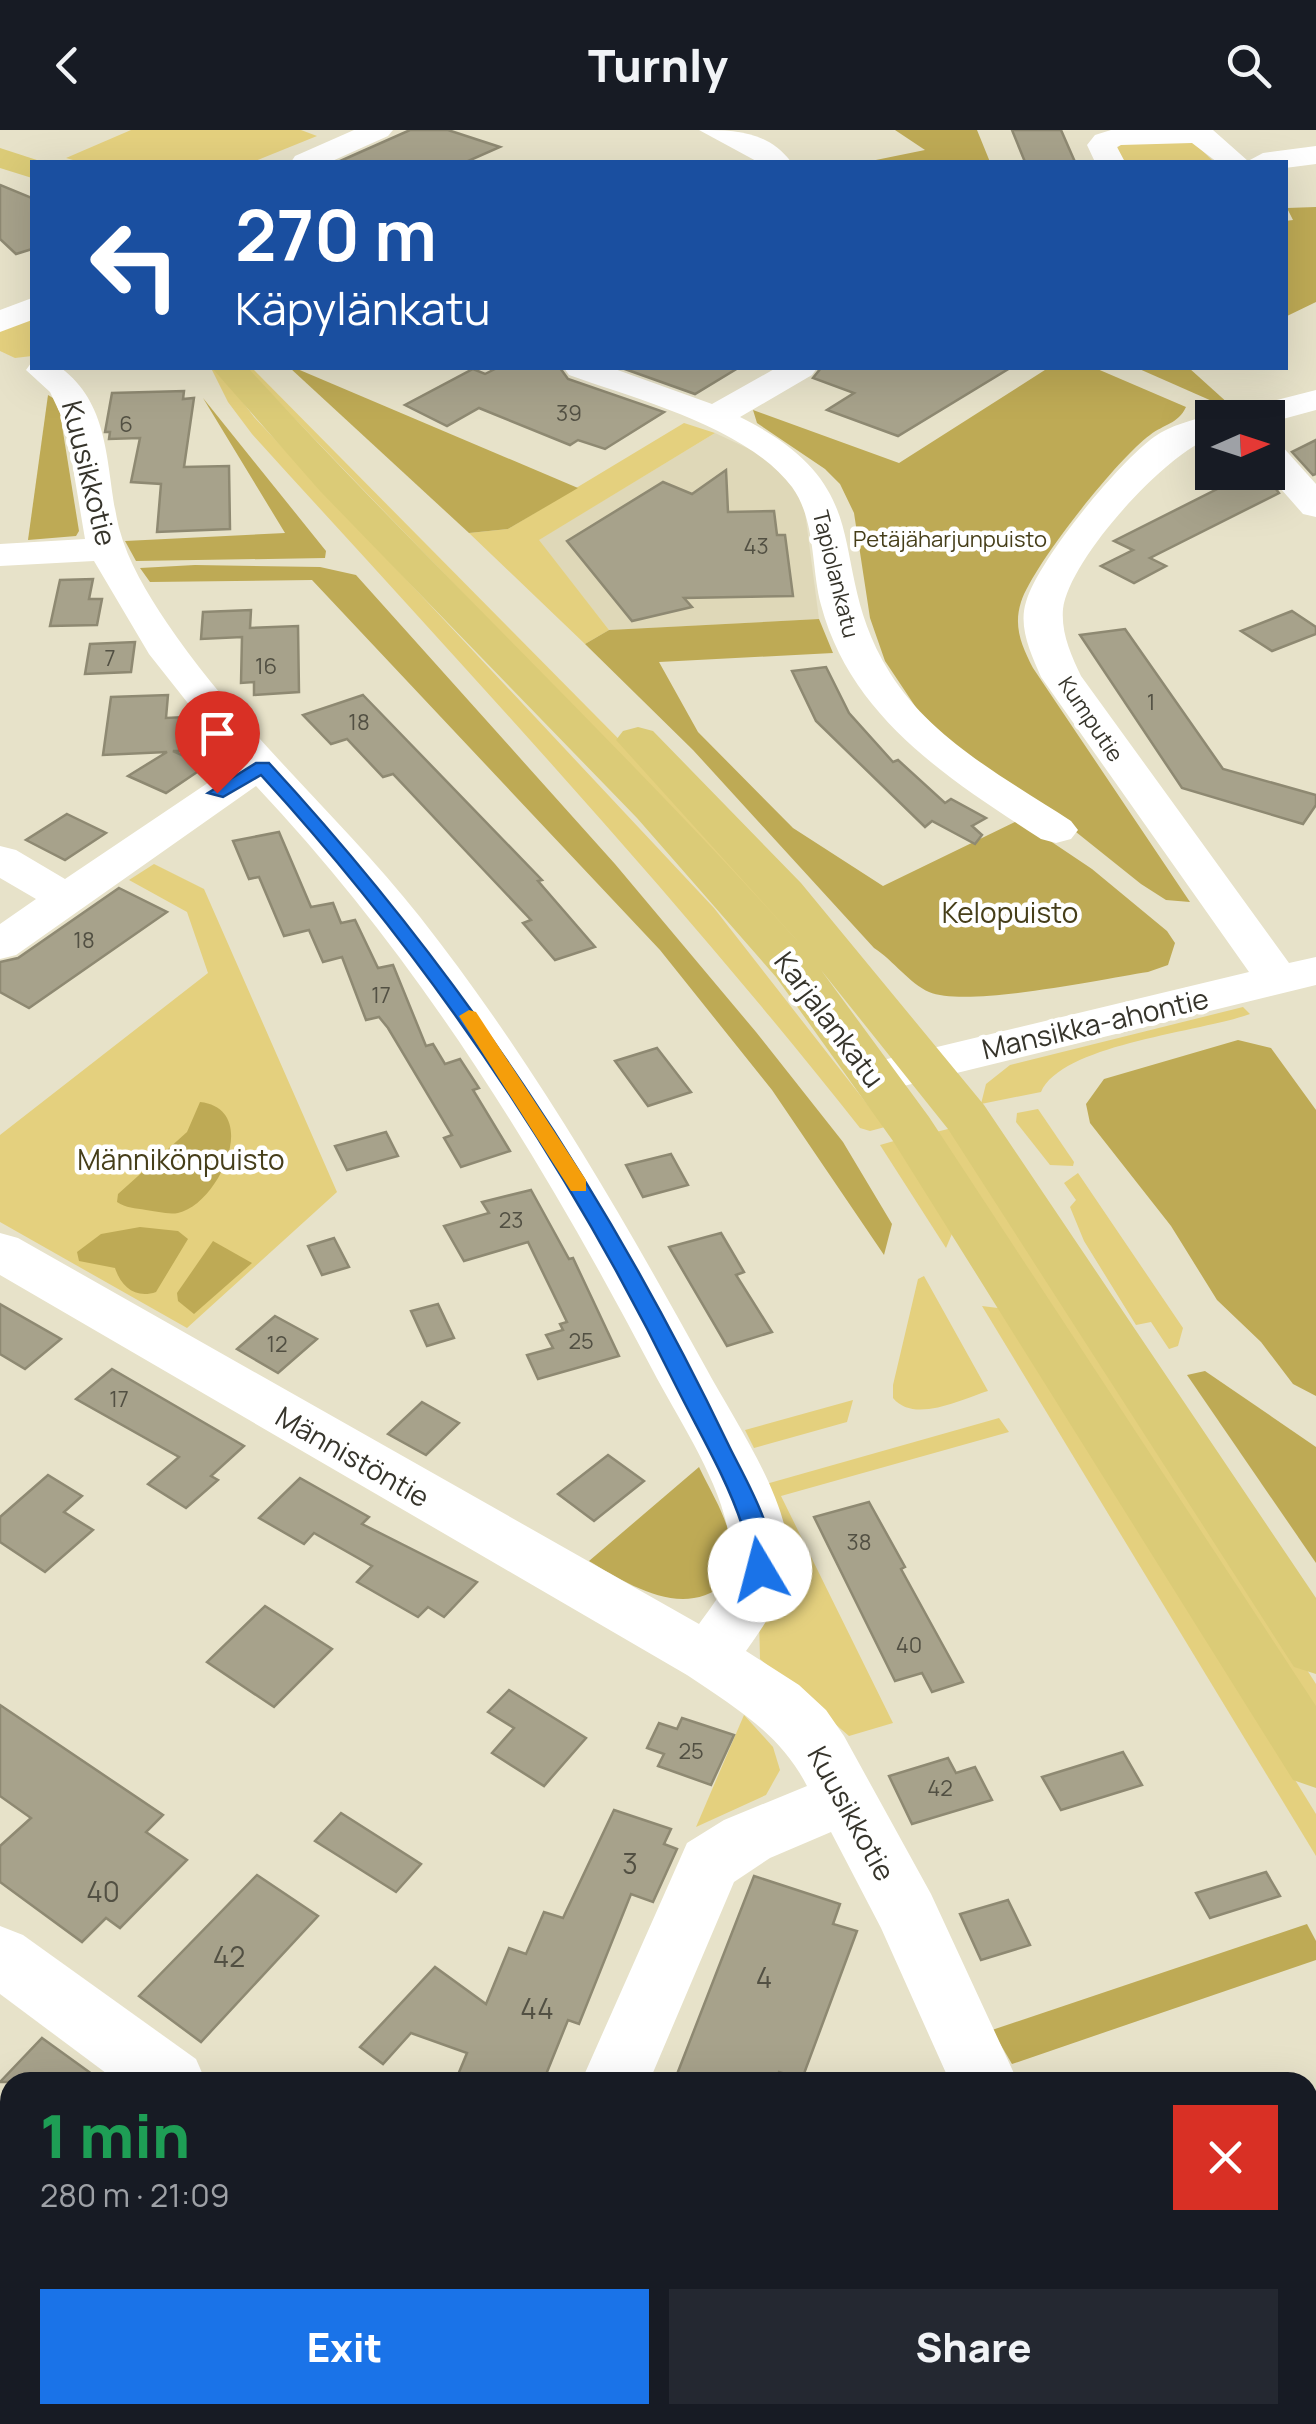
<!DOCTYPE html>
<meta charset="utf-8">
<style>
body{margin:0;font-family:Manrope,sans-serif;background:#242831;color:#f1f3f6;height:100vh;display:flex;flex-direction:column;font-size:38px;white-space:nowrap}
*{box-sizing:border-box;margin:0}
p{font-size:32px;color:#9ea1a6}
.icon{flex:none;width:55px;height:55px;fill:none;stroke:currentColor;stroke-width:2;stroke-linecap:round;stroke-linejoin:round}
.map{position:relative;flex:1;overflow:hidden}
.sheet{position:absolute;left:0px;top:1942px;width:1318px;height:352px;display:flex;flex-direction:column;background:#171b24;border-radius:30px 30px 0 0;box-shadow:0 10px 40px #0002}
.sheet>*{flex:none}
.hud{position:absolute;left:30px;top:30px;width:1258px;height:210px;border-radius:0px;box-shadow:0 10px 40px #0002;background:#1a4fa0;color:#fff;overflow:hidden}
.needle{width:65px;rotate:87deg}
.tools{position:absolute;left:1195px;top:270px;display:grid;gap:20px}
.tools a{display:grid;place-items:center;width:90px;height:90px;border-radius:0px;background:#171b24;box-shadow:0 10px 40px #0002;font-size:50px}
.pin{position:absolute;display:grid;place-items:center;width:85px;height:85px;color:#fff;margin:-102px -42px;border-radius:50% 50% 50% 0;rotate:-45deg;box-shadow:0 0 10px #0007}
.pin .icon{rotate:45deg}
.me{position:absolute;width:110px;margin:-55px;rotate:352deg;stroke-linejoin:round;filter:drop-shadow(0 0 8px #0008)}
.turn{display:flex;align-items:center;gap:35px;height:210px;padding:0 40px;font-size:45px}
.turn .icon{width:130px;height:130px;stroke-width:2.5}
.turn b{display:block;font-size:70px;line-height:85px}
.round{display:grid;place-items:center;flex:none;width:105px;height:105px;border-radius:0px;background:#242831}
.summary{display:flex;align-items:center;justify-content:space-between;height:170px;padding:0 40px}
h1{font-size:60px;font-weight:800;line-height:75px;color:#1e9e55}
.cta{display:flex;gap:20px;margin-top:auto;padding:20px 40px}
.cta a{flex:1;height:115px;border-radius:0px;background:#1a73e8;color:#fff;font-size:40px;font-weight:800;line-height:115px;text-align:center}
.cta a+a{background:#242831;color:#f1f3f6}
header{display:flex;justify-content:space-between;align-items:center;height:130px;padding:0 40px;background:#171b24;font-size:45px;font-weight:800}
.map>svg:first-child{display:block}
</style>
<header><svg class="icon" aria-label="back" viewBox="0 0 24 24"><path d="M15 5l-7 7 7 7"/></svg>Turnly<svg class="icon" aria-label="search" viewBox="0 0 24 24"><circle cx="10" cy="10" r="6"/><path d="M15 15l6 6"/></svg></header>
<div class="map">
<svg width="1316" height="2294" viewBox="0 0 1316 2294">
<rect width="100%" height="100%" fill="#e7e2c9"/>
<path fill="#dfd8b8" d="M715,303l47,22 41,42 16,122 -210,11 -71,-90z"/>
<g fill="#e4d07e">
<path d="M131,0h170l16,6 -64,26h-173l-14,-4z"/>
<path d="M1192,11l20,19 -90,2 -6,-13 6,-6z"/>
<path d="M32,186v40l-17,2 -15,-7v-21z"/>
<path d="M211,238h6l37,49 460,491 171,219 -15,4 -10,-3c-191,-242 -401,-466 -608,-694l-24,-32z"/>
<path d="M246,238h6l427,432 120,142z"/>
<path d="M684,293l31,10 -176,107 70,90 -24,14 -116,-111 39,-4z"/>
<path d="M154,734l50,25 133,303 -150,136 -187,-106v-87l208,-162 -21,-61 -58,-32z"/>
<path d="M1243,877l7,7c-49,18 -188,30 -209,78l-60,12 5,-20 24,-19z"/>
<path d="M1038,979l36,53 -1,4 -23,-1 -34,-43 1,-9z"/>
<path d="M952,998l170,252 194,304v45l-384,-596z"/>
<path d="M894,1011l60,88 -8,19 -66,-103z"/>
<path d="M1078,1043l105,155 -5,18 -9,3 -18,-27 -15,3 -52,-84 -14,-34 6,-7 -12,-17z"/>
<path d="M924,1146l64,115c-26,8 -74,33 -95,7v-13l25,-106z"/>
<path d="M982,1176l24,3 310,505v42z"/>
<path d="M853,1270l-6,22 -93,26 -9,-18z"/>
<path d="M999,1288l10,14 -228,64 112,227 -44,13 -89,-77 -1,-42 30,-55 -27,-69 4,-9z"/>
<path d="M744,1585l29,32 7,23 -14,25 -70,32z"/>
</g>
<g fill="#beaa55">
<path d="M895,0h82l13,32h-124l59,-12z"/>
<path d="M1316,77v95l-31,15v-96l8,-1 -6,-12z"/>
<path d="M290,238h5l283,120 -70,41 -39,4z"/>
<path d="M1048,238h47l91,39c-8,17 -22,17 -36,28 -32,23 -117,130 -129,167 -8,25 1,44 12,66l157,234 -24,-2 -25,-16 -85,-68 -103,-72 -34,-32 -34,-51 -15,-43 -16,-105 -14,-29 -15,-15 -68,-46 -4,-13 146,53z"/>
<path d="M1137,238h52l41,37h-9z"/>
<path d="M48,265l10,6 21,130 -3,5 -48,4z"/>
<path d="M203,268l123,153 -1,7 -189,3 -11,-20 160,-8z"/>
<path d="M195,435l125,2 36,8 259,289 141,168 87,110 49,82 -8,31 -112,-165 -112,-140 -348,-370 -162,2 -10,-14z"/>
<path d="M819,489l14,34 -174,9 39,70 95,96 90,58 136,-66 73,49 75,62 8,12 -7,22 -20,7c-47,7 -180,36 -219,20 -20,-9 -35,-31 -55,-44l-181,-198 -108,-106 24,-14z"/>
<path d="M1238,910l33,8 45,62v286l-23,-12 -32,-42 -44,-42 -46,-74 -81,-103 -4,-19 18,-25z"/>
<path d="M200,972c62,7 19,102 -22,111 -10,2 -22,-2 -32,-3 -11,-2 -20,-2 -29,-8l1,-8 69,-62z"/>
<path d="M140,1097l38,4 10,8 -32,53c-20,7 -35,-5 -41,-24l-36,-7 -2,-9 24,-18z"/>
<path d="M213,1111l39,22 -58,51 -16,-13 -1,-8z"/>
<path d="M1205,1241l111,76v116l-129,-188z"/>
<path d="M699,1337c20,42 43,70 27,116 -44,37 -98,1 -137,-22z"/>
<path d="M1307,1794l9,17v19l-304,104 -20,-34z"/>
</g>
<g fill="#a7a28b" stroke="#8e8972" stroke-width="2.5">
<path d="M410,0h38l52,17 -34,15h-128z"/>
<path d="M1012,0h49l14,32h-50z"/>
<path d="M0,55l32,13v51l-16,5 -16,-15z"/>
<path d="M497,238h63l8,11 96,33 -59,37 -27,-9 -8,5 -91,-37 -32,18 -42,-21 68,-36 12,5z"/>
<path d="M622,238h116l-43,26z"/>
<path d="M821,238h189l-112,68 -71,-26 27,-17 -41,-15z"/>
<path d="M184,261l-1,8 11,-1 -10,69 45,-1 1,63 -73,3 4,-48 -30,-2 9,-44 -31,1 1,-7h-5l7,-39z"/>
<path d="M1316,310v34l-3,1 -21,-23z"/>
<path d="M726,340l2,42 46,-1 3,24h8l8,61 -109,2 8,9 -60,14 -65,-80 96,-59 29,12z"/>
<path d="M1251,342h12l16,21 -129,65 16,8 -32,17 -33,-17 32,-16 -19,-9z"/>
<path d="M93,449l-4,20h13l-5,26 -47,1 10,-46z"/>
<path d="M251,480l-1,18 48,-2 1,66 -45,3v-13l-13,1 1,-46 -41,2 2,-27z"/>
<path d="M1292,481l24,16v7l-44,17 -31,-20z"/>
<path d="M1125,499l98,140 93,26v10l-13,19 -121,-36 -102,-153z"/>
<path d="M135,512l-4,30 -46,2 5,-30z"/>
<path d="M826,537l23,46 44,49 5,-2 47,43 6,-4 35,19 -14,8 10,9 -7,9 -43,-23 -7,6 -109,-106 -24,-50z"/>
<path d="M168,565l-2,23 19,-1 -2,34h-10l33,15 -40,27 -38,-17 39,-24 -64,3 8,-58z"/>
<path d="M363,565l179,185 -4,1 57,66 -40,13 -32,-37 8,-3 -138,-146 -10,3 -36,-38 -16,5 -28,-29z"/>
<path d="M67,684l39,19 -41,27 -39,-20z"/>
<path d="M279,702l32,75 22,-4 8,20 14,-3 23,48 15,-3 33,81 7,-2 12,20 15,-5 19,29 -6,2 37,61 -49,16 -17,-29 8,-3 -64,-107 -9,-11 -13,3 -24,-63 -19,5 -14,-32 -25,6 -25,-59 -10,2 -16,-38z"/>
<path d="M119,758l48,24 -138,96 -29,-16v-30l18,-4z"/>
<path d="M657,918l34,44 -43,14 -33,-45z"/>
<path d="M386,1002l12,24 -51,14 -12,-24z"/>
<path d="M671,1024l17,31 -45,12 -17,-32z"/>
<path d="M531,1060l38,69 4,-1 46,98 -81,23 -11,-24 26,-7 -7,-13 17,-5 -3,-6 7,-2 -39,-80 -64,19 -20,-35 45,-13 -7,-11z"/>
<path d="M721,1103l23,39 -8,3 36,57 -45,14 -58,-99z"/>
<path d="M334,1108l15,29 -27,8 -14,-29z"/>
<path d="M0,1174l61,35 -36,30 -25,-15z"/>
<path d="M438,1174l16,34 -27,8 -16,-35z"/>
<path d="M275,1186l42,23 -39,34 -41,-24z"/>
<path d="M112,1239l132,77 -33,30 7,4 -32,28 -38,-24 31,-27 -103,-58z"/>
<path d="M422,1272l37,21 -33,32 -38,-21z"/>
<path d="M608,1325l36,26 -50,40 -36,-27z"/>
<path d="M48,1345l34,21 -18,16 29,18 -48,42 -45,-30v-25z"/>
<path d="M300,1348l69,39 -7,7 115,58 -33,35 -16,-10 -10,10 -61,-35 15,-16 -58,-33 -10,11 -45,-26z"/>
<path d="M869,1372l36,65 -4,2 62,113 -31,10 -10,-19 -27,8 -81,-164z"/>
<path d="M265,1476l67,43 -58,58 -67,-45z"/>
<path d="M509,1560l77,48 -42,48 -52,-33 22,-25 -26,-16z"/>
<path d="M0,1575l163,110 -17,17 41,28 -67,68 -14,-10 -24,24 -82,-60v-36l31,-28 -31,-22z"/>
<path d="M682,1588l52,17 -23,50 -53,-19 6,-12 -17,-6 12,-25 18,6z"/>
<path d="M1123,1622l19,33 -81,25 -19,-33z"/>
<path d="M948,1628l8,15 19,-6 17,33 -80,24 -23,-48z"/>
<path d="M614,1680l57,19 -7,15 13,5 -24,53 -22,-8 -52,130 -11,-4 -25,62h-88l12,-29 -56,-20 -28,31 -23,-17 75,-80 51,37 23,-56 17,6 18,-42 19,6z"/>
<path d="M341,1683l80,51 -25,28 -81,-51z"/>
<path d="M1266,1742l14,24 -70,22 -14,-25z"/>
<path d="M257,1745l61,41 -117,126 -62,-46z"/>
<path d="M754,1746l86,28 -7,20 24,7 -55,148 -23,-7 -4,10h-101z"/>
<path d="M1008,1770l22,45 -49,15 -21,-46z"/>
<path d="M42,1908l61,44h-103z"/>
</g>
<g fill="none" stroke-linecap="round" stroke-linejoin="round">
<g fill="#fff" fill-rule="evenodd">
<path d="M354,0h39l-5,6 -58,26h-39l4,-6z"/>
<path d="M699,0c36,0 69,1 92,32h-33z"/>
<path d="M1111,0h102l35,31 15,-8 53,-7v18l-31,4v-6h-68l-25,-19 -71,2 -4,2 8,15h-30l-8,-17 8,-10z"/>
<path d="M32,168v22l-32,12v-22z"/>
<path d="M31,233l1,5h29c52,39 44,103 58,160 9,34 28,65 48,95 73,108 172,192 253,294 111,141 200,295 286,451 28,52 81,128 83,187 1,35 -24,69 -43,96l53,34 27,25 18,26 87,158 87,188h-68l-69,-154 -50,-96 -61,26 -36,24 -85,200h-68l106,-239 37,-23 83,-34c-27,-53 -73,-79 -120,-111l-687,-400v-42l18,5 681,386c17,-23 35,-45 32,-75 -6,-63 -51,-126 -79,-180 -111,-211 -232,-409 -396,-583l-240,169 -16,4v-35l36,-25 -36,-21v-32l16,4 49,29 171,-115 -87,-110 -55,-93 -94,5v-22l85,-5 -19,-113 -16,-34 -24,-22z"/>
<path d="M564,238h48l100,36 64,-36h41l-5,7 -72,42c146,73 81,145 150,256 41,66 118,107 181,148l7,9 -7,9 -15,4 -15,-4c-91,-59 -190,-121 -220,-234 -10,-37 -5,-85 -29,-118 -44,-59 -156,-88 -223,-112z"/>
<path d="M1316,260v20l-48,13v-5h-40l5,-7z"/>
<path d="M1212,285l8,3h-8v19c-46,16 -143,122 -149,172 -2,24 8,46 18,67l208,287 27,-6v28l-441,108 -17,-5 -7,-11 7,-11 391,-94 -208,-295c-10,-23 -23,-50 -15,-75 12,-42 92,-139 128,-165 17,-12 38,-17 58,-22z"/>
<path d="M1268,312l13,3 35,39v33l-13,-3 -37,-42z"/>
<path d="M0,1796l23,9 173,124 10,23h-88l-118,-88z"/>
<path d="M439,2285h76l-4,9h-76z"/>
<path d="M1102,2285h76l4,9h-76z"/>
</g>
<g fill="#dbcb77" fill-rule="evenodd">
<path d="M0,18l43,14h-11v16l-32,-10z"/>
<path d="M212,238h36c181,197 376,380 555,579l-187,-207 7,-9 15,-4 15,4 148,152 183,222 332,493v76l-22,-7 -346,-538 -127,-159 108,147 387,589v82l-23,-8 -400,-639 -117,-164 -139,-159 -317,-327z"/>
</g>
</g>
<path fill="#1a73e8" stroke="#114b97" stroke-width="2.5" d="M256,633h13c189,205 338,429 459,681 14,30 58,100 40,133h-17c-9,-16 -4,-35 -9,-52 -15,-46 -43,-93 -65,-137 -109,-223 -249,-430 -416,-613l-38,22 -15,-4z"/>
<path fill="#f59e0b" d="M469,880l7,2 110,168v11h-15l-112,-175z"/>
<g text-anchor="middle" dominant-baseline="central" stroke-width="9" stroke-linejoin="round" paint-order="stroke">
<g font-size="22" fill="#525043">
<text x="569" y="283">39</text>
<text x="126" y="294">6</text>
<text x="756" y="416">43</text>
<text x="110" y="528">7</text>
<text x="266" y="536">16</text>
<text x="1151" y="572">1</text>
<text x="359" y="592">18</text>
<text x="84" y="810">18</text>
<text x="381" y="865">17</text>
<text x="511" y="1090">23</text>
<text x="581" y="1211">25</text>
<text x="277" y="1214">12</text>
<text x="119" y="1269">17</text>
<text x="859" y="1412">38</text>
<text x="909" y="1515">40</text>
<text x="691" y="1621">25</text>
<text x="940" y="1658">42</text>
</g>
<g font-size="22" fill="#463e19" stroke="#fff">
<text x="950" y="409">Petäjäharjunpuisto</text>
</g>
<g font-size="22" fill="#36342b" stroke="#fff">
<text transform="translate(836 444) rotate(76)">Tapiolankatu</text>
<text transform="translate(1091 589) rotate(56)">Kumputie</text>
</g>
<g font-size="28" fill="#36342b" stroke="#fff">
<text transform="translate(90 343) rotate(76)">Kuusikkotie</text>
<text transform="translate(830 889) rotate(53)">Karjalankatu</text>
<text transform="translate(1095 893) rotate(-13)">Mansikka-ahontie</text>
<text transform="translate(353 1326) rotate(30)">Männistöntie</text>
<text transform="translate(852 1683) rotate(61)">Kuusikkotie</text>
</g>
<g font-size="28" fill="#463e19" stroke="#fff">
<text x="1010" y="782">Kelopuisto</text>
<text x="181" y="1029">Männikönpuisto</text>
</g>
<g font-size="28" fill="#525043">
<text x="630" y="1733">3</text>
<text x="103" y="1761">40</text>
<text x="229" y="1826">42</text>
<text x="764" y="1847">4</text>
<text x="537" y="1878">44</text>
</g>
</g>
</svg>
<div class="tools">
<a><svg class="needle" viewBox="-14 -14 28 28"><path d="M0-13l5 13h-10z" fill="#e53935"/><path d="M0 13l5-13h-10z" fill="#9ea1a6"/></svg></a>
</div>
<div class="pin" style="left:217px;top:663px;background:#d93025"><svg class="icon" aria-label="arrive" viewBox="0 0 24 24"><path d="M6 21V4h12l-3 4 3 4H6"/></svg></div>
<svg class="me" style="left:760px;top:1440px" viewBox="-20 -20 40 40"><circle r="19" fill="#fff"/><path d="M0-13L10 11 0 6-10 11z" fill="#1a73e8"/></svg>
<div class="hud">
<div class="turn"><svg class="icon" aria-label="left" viewBox="0 0 24 24"><path d="M17 20v-9H6M10 6l-5 5 5 5"/></svg><div><b>270 m</b>Käpylänkatu</div></div>
</div>
<section class="sheet">
<div class="summary"><div><h1>1 min</h1><p>280 m · 21:09</p></div><a class="round" style="background:#d93025;color:#fff"><svg class="icon" aria-label="close" viewBox="0 0 24 24"><path d="M6 6l12 12M18 6L6 18"/></svg></a></div>
<div class="cta"><a>Exit</a><a>Share</a></div>
</section>
</div>
